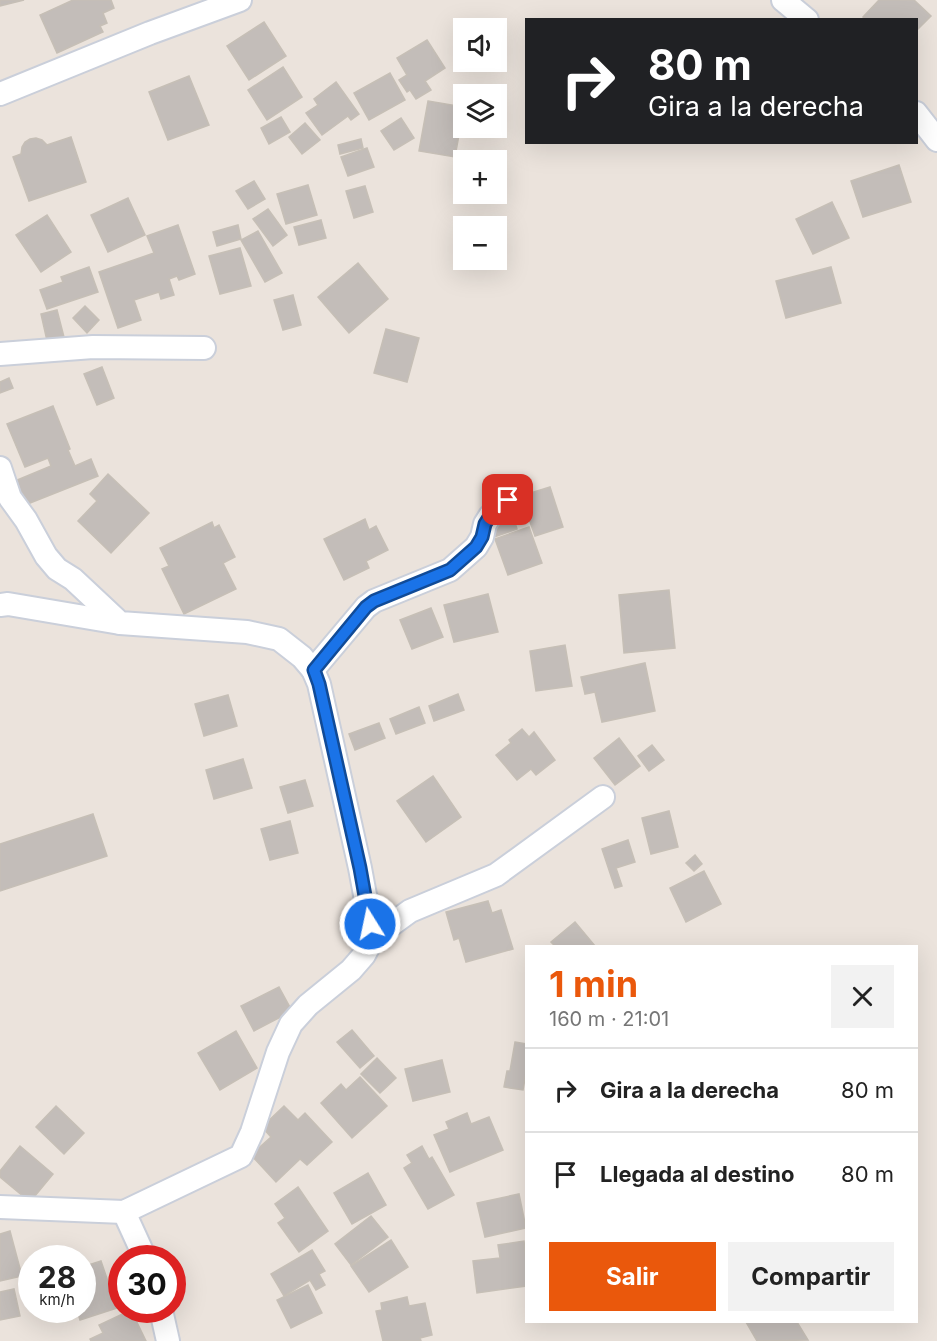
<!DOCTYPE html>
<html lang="es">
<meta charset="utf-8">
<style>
body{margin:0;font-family:Inter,sans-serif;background:#f2f2f2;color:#222;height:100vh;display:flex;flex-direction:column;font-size:22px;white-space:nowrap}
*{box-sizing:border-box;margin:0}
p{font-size:20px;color:#767676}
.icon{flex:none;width:33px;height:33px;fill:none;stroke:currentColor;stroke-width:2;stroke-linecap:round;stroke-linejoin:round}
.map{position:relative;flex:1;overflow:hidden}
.drawer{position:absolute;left:525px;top:945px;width:393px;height:378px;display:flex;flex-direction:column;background:#fff;border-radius:0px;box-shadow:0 6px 24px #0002}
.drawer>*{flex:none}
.hud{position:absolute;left:525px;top:18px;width:393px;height:126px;border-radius:0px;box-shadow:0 6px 24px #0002;background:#202124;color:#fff;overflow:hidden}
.controls{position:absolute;left:453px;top:18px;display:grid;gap:12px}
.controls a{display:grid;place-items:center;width:54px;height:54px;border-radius:0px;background:#fff;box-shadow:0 6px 24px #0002;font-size:30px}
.speed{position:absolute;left:18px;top:1245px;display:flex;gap:12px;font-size:30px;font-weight:700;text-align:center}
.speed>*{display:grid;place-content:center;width:78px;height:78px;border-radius:50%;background:#fff;box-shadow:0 6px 24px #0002;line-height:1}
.speed small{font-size:15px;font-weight:400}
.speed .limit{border:9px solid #d22;background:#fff;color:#111}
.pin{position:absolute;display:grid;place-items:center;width:51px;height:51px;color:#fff;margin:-26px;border-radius:12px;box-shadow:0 3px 9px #0006}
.me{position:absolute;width:66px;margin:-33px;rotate:350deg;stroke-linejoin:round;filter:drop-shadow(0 0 4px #0008)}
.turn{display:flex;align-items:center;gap:21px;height:126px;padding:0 24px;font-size:27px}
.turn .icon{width:78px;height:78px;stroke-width:2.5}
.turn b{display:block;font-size:42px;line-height:51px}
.round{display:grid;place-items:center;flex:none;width:63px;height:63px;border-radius:0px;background:#f2f2f2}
.summary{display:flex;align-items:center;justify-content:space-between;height:102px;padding:0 24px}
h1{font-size:36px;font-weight:700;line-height:45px;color:#ea580c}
.action{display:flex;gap:12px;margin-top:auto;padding:12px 24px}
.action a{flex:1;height:69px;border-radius:0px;background:#ea580c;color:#fff;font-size:24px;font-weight:700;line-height:69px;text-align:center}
.action a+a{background:#f2f2f2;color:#222}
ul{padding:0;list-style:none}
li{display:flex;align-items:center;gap:18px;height:84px;padding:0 24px;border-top:2px solid #e0e0e0}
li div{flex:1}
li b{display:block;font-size:22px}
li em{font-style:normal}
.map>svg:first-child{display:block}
</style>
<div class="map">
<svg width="937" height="1341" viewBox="0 0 937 1341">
<rect width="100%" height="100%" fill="#ebe3dc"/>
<g fill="#c3bdb9" stroke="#c6bfb6" stroke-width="1.5">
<path d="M0,0h24l-24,6z"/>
<path d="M73,0h38l3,8 -11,5 4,10 -7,3 3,6 -46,21 -17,-38z"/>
<path d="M879,0h35l17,16 -15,15v-11h-50l-3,-3z"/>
<path d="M264,22l22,34 -37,24 -22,-34z"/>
<path d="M427,40l18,28 -20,13 6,9 -15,9 -6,-9 -3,2 -8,-12 8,-5 -10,-17z"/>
<path d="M283,67l19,30 -35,23 -19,-30z"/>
<path d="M390,73l15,27 -36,20 -15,-27z"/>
<path d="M189,76l20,49 -41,15 -19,-48z"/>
<path d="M336,82l23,32 -8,6 -3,-4 -26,19 -16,-22 12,-8 -4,-6z"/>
<path d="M428,101l36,6 -9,50 -36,-6z"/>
<path d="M281,117l9,15 -21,12 -8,-16z"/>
<path d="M401,118l13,20 -20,12 -13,-19z"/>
<path d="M305,123l15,17 -18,14 -13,-17z"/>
<path d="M71,137l15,45 -57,19 -16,-44 8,-3 1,-7 3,-5 5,-3 6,-1 6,2 5,5z"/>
<path d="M361,139l2,9 -23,6 -2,-9z"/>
<path d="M367,148l7,19 -26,9 -7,-19z"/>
<path d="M899,165l12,37 -48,15 -12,-36z"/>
<path d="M254,181l11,18 -17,10 -12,-18z"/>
<path d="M308,185l9,30 -31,9 -9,-30z"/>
<path d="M365,186l8,26 -19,6 -8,-27z"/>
<path d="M128,198l17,37 -37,17 -17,-37z"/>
<path d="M832,202l17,36 -36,16 -17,-35z"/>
<path d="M268,209l19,26 -14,11 -20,-27z"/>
<path d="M47,215l24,37 -30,20 -25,-37z"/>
<path d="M321,220l5,18 -27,7 -5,-18z"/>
<path d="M178,225l17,49 -16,6 -2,-4 -8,3 5,16 -13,4 -2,-7 -25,8 7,20 -23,8 -19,-56 55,-19 -7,-17z"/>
<path d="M238,225l3,14 -24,7 -4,-14z"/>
<path d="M258,231l24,42 -17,9 -24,-42z"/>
<path d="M240,248l11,38 -31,8 -11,-38z"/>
<path d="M358,263l30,36 -39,34 -31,-36z"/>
<path d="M89,267l9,25 -51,17 -7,-19 23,-8 -2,-5z"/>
<path d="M831,267l10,36 -55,15 -10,-37z"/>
<path d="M293,295l8,30 -18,5 -9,-30z"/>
<path d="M85,306l14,14 -12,13 -14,-15z"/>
<path d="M57,310l8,31 -17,4 -7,-31z"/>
<path d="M386,329l33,9 -12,44 -33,-9z"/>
<path d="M102,367l12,31 -17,7 -13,-31z"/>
<path d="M9,378l4,10 -13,5v-11z"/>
<path d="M53,406l17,43 -2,1 7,16 16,-7 7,17 -73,29 -10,-24 36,-15 -3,-8 -23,9 -18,-43z"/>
<path d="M108,474l41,39 -38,40 -33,-32 19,-20 -7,-7z"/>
<path d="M550,487l13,40 -28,9 -14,-40z"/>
<path d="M513,516l4,13 -23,8 -4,-13z"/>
<path d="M365,519l4,11 7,-4 12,24 -22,11 3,7 -25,12 -20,-41z"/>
<path d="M212,522l2,6 5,-3 16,32 -12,6 13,26 -52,25 -22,-45 7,-3 -9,-18z"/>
<path d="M529,527l13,36 -34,12 -13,-36z"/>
<path d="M669,590l6,58 -51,5 -5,-58z"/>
<path d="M488,594l10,38 -44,10 -10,-37z"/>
<path d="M431,608l12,29 -31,12 -12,-29z"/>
<path d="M565,645l7,41 -36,5 -6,-40z"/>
<path d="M645,663l10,48 -53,11 -7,-30 -10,2 -4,-17z"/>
<path d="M458,694l6,16 -30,11 -5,-15z"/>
<path d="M228,695l9,31 -33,10 -9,-32z"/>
<path d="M419,707l6,16 -29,11 -6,-15z"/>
<path d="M379,723l6,15 -30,12 -6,-16z"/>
<path d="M522,729l7,8 5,-5 21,28 -19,15 -5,-6 -14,11 -21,-25 15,-12 -2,-3z"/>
<path d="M619,738l21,28 -25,19 -21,-27z"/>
<path d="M652,745l12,15 -15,11 -11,-15z"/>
<path d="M243,759l9,29 -38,11 -8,-29z"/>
<path d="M433,776l28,41 -35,25 -29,-41z"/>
<path d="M305,780l8,26 -25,7 -8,-26z"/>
<path d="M669,811l9,36 -27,7 -9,-36z"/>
<path d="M93,814l14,42 -107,35v-47z"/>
<path d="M290,821l8,32 -28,7 -9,-31z"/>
<path d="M628,840l7,22 -19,6 6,18 -7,2 -13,-39z"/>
<path d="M695,855l7,9 -8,7 -8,-8z"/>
<path d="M704,871l17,33 -35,18 -16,-34z"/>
<path d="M488,901l4,12 9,-3 12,39 -47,13 -7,-24 -5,2 -8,-28z"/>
<path d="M575,922l20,24h-40l-4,-4z"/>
<path d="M279,987l13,24 -38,20 -13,-25z"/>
<path d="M352,1030l22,26 -14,12 -23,-26z"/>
<path d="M236,1031l21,37 -37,22 -22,-37z"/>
<path d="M515,1042l11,2v29l-3,17 -19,-3 3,-16h3z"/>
<path d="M377,1058l19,20 -16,15 -19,-19z"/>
<path d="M442,1060l8,32 -37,9 -8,-32z"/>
<path d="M360,1077l27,29 -35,32 -31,-35 20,-19 5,6z"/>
<path d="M56,1106l28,27 -20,21 -28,-27z"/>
<path d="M284,1106l14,14 7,-7 27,29 -25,23 -7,-6 -24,23 -25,-27 20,-18 -9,-10z"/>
<path d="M467,1113l4,11 18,-7 14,33 -53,22 -16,-37 15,-6 -3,-7z"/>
<path d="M20,1146l33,28 -23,28 -30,-25v-6z"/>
<path d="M422,1146l7,13 3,-2 22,38 -26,14 -24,-41 8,-5 -5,-8z"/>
<path d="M368,1173l18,32 -34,19 -18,-31z"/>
<path d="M298,1187l30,44 -29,21 -21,-29 7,-5 -10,-14z"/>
<path d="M519,1194l7,34 -41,9 -8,-34z"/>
<path d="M371,1216l17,21 -37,28 -16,-21z"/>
<path d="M10,1231l12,45 -22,5v-47z"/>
<path d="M391,1240l17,27 -39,25 -18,-26z"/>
<path d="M524,1241l2,18v27l-49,7 -4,-32 27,-3 -2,-13z"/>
<path d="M312,1250l13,21 -6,3 6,11 -9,5 -6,-10 -26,16 -13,-22z"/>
<path d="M101,1261l16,47 -37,12 -3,-10h5v-43z"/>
<path d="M308,1285l14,28 -31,15 -14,-28z"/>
<path d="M14,1289l6,27 -20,4v-28z"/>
<path d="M407,1297l2,9 16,-3 7,32 -12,3 1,3h-38l-7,-30 6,-1 -1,-7z"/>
<path d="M131,1310l15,31h-55l-1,-2 13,-6 -4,-8z"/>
<path d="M746,1322h51l11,18 -51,1z"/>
</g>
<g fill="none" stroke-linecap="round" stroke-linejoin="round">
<g stroke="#cacfda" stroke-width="26">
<g id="minor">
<path d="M783,0l24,20"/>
<path d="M0,94l150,-61 90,-33"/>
<path d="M916,113l21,27"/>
<path d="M0,354l93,-7 111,1"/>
<path d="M0,468l10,30 16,22 20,36 11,13 16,10 47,44 127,9 32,7 23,18 11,13 6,14 41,184 13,70 -9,17 -13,15 -43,35 -17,19 -13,28 -26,80 -11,24 -117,56 -124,-5"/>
<path d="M0,605l8,-1 112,19"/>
<path d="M313,670l53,-63 8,-6 76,-31 26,-23 6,-10 3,-13 5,-8 18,-16"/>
<path d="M373,938l37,-27 86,-36 107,-78"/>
<path d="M124,1212l21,46"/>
<path d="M161,1310l7,31"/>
</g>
</g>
<use href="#minor" stroke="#fff" stroke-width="22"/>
</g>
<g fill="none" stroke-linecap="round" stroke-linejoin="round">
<g stroke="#114b97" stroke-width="15">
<path id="route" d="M370,924l-10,-56 -41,-184 -5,-14 52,-63 8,-6 76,-31 26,-23 6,-10 3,-13 5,-8 18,-16"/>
</g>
<use href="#route" stroke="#1a73e8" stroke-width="10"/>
</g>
</svg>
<div class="controls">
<a><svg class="icon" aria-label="sound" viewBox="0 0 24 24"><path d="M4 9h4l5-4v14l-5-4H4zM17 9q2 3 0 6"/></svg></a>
<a><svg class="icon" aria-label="layers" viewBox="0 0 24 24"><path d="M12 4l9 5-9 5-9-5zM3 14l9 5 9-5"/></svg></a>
<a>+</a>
<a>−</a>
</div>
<div class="speed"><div>28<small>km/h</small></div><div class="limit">30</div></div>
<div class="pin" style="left:508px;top:500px;background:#d93025"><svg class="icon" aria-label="arrive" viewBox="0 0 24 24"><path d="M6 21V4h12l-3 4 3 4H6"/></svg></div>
<svg class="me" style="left:370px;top:924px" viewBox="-20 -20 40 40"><circle r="17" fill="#1a73e8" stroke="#fff" stroke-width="3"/><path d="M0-11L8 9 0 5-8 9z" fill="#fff"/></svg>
<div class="hud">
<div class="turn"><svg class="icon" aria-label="right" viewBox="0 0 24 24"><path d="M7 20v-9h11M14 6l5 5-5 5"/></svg><div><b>80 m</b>Gira a la derecha</div></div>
</div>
<section class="drawer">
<div class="summary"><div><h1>1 min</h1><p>160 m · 21:01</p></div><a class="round"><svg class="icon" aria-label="close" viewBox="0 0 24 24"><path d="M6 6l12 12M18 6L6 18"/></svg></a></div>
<ul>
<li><svg class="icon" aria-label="right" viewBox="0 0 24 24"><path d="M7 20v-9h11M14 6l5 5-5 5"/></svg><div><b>Gira a la derecha</b></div><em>80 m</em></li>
<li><svg class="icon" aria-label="arrive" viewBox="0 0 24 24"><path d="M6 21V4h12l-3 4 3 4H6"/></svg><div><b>Llegada al destino</b></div><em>80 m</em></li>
</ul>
<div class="action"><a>Salir</a><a>Compartir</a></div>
</section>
</div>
